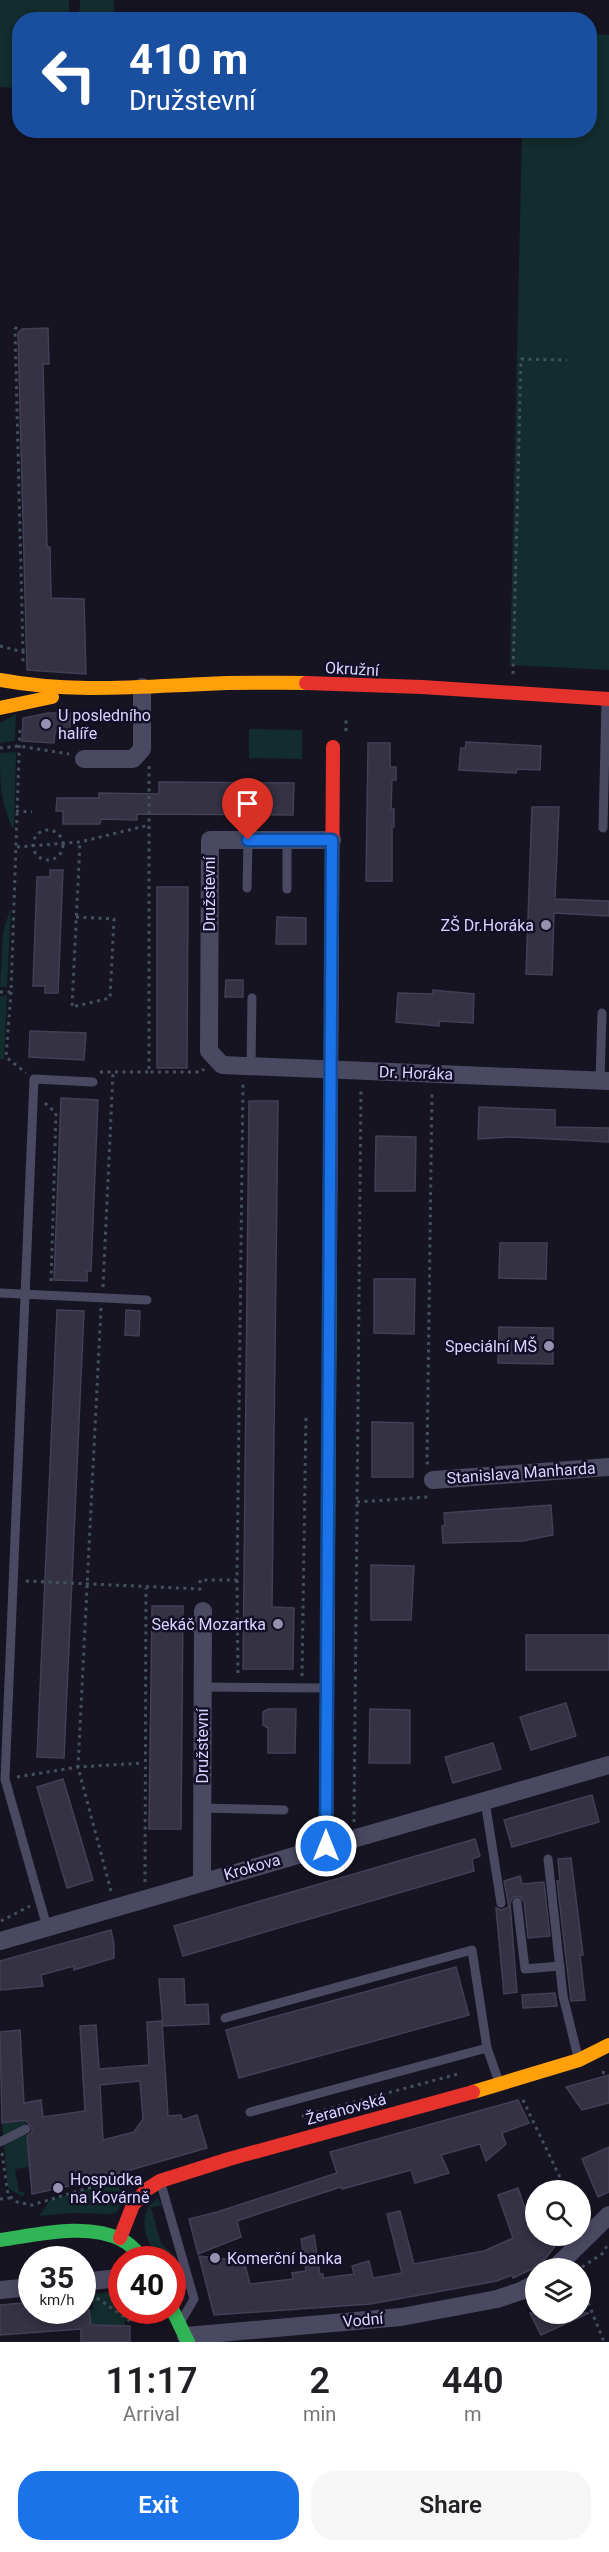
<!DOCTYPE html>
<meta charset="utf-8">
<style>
body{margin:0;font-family:Roboto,sans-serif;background:#f6f6f6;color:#202124;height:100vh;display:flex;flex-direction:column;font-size:22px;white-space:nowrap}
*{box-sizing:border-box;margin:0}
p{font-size:20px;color:#757577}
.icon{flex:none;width:33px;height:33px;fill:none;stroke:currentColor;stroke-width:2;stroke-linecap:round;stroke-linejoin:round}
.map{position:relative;height:2342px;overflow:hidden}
.sheet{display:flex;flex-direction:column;background:#fff;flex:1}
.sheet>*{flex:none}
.top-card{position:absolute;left:12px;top:12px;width:585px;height:126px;border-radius:24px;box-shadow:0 3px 9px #0003;background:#1a4fa0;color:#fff;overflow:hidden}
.tools{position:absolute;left:525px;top:2180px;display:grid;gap:12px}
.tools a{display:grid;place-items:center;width:66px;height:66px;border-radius:50%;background:#fff;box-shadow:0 3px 9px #0003;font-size:30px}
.speed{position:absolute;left:18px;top:2246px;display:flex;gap:12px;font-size:30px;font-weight:700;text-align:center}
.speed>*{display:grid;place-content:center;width:78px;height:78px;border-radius:50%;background:#fff;box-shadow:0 3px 9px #0003;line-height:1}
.speed small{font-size:15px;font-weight:400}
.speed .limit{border:9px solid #d22;background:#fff;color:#111}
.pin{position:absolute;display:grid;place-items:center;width:51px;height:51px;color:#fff;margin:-62px -26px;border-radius:50% 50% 50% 0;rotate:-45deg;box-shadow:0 0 6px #0007}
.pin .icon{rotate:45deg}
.me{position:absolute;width:66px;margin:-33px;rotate:0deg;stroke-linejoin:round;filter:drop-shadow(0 0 4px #0008)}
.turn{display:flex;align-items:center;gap:21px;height:126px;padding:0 18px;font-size:27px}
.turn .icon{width:78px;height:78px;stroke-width:2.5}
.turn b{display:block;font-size:42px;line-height:51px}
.eta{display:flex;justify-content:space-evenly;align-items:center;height:102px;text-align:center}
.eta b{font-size:36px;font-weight:600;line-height:42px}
.action{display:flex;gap:12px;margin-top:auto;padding:12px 18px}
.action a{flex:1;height:69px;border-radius:24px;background:#1a73e8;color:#fff;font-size:24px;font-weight:600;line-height:69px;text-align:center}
.action a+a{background:#f6f6f6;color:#202124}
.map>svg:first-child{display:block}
</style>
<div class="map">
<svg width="609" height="2342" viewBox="0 0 609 2342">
<rect width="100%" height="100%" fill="#161421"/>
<g fill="#132c2d">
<path d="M0,0h69v19l-49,1 -1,68 -19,-1z"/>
<path d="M80,0h34v19l-35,-1z"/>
<path d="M590,33l19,2v635l-99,-5 12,-534 68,-1z"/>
<path d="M16,714l-1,27 -15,2v-20z"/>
<path d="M249,729l53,1v29l-53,-1z"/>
<path d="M16,752l-2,77h-1c-13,-28 -13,-46 -13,-76z"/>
<path d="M11,907l-4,80h-7l3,-55z"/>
<path d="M0,996h7l-3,63h-4z"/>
<path d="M25,2120l5,47 -15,2 4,23h5l1,3 -4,1 -13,-8 -6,-65z"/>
<path d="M116,2181l8,17 -7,14 -6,2 -40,-1 -32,3 11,-16z"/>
<path d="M157,2198l5,7 -11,3 10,35 16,16 9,43 -13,-24 -1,-19h-12c-16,-20 -24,-42 -3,-61z"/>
<path d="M118,2291l3,1 1,18h26l1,6 -4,5h-20v5h-34l-1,-16 3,-1v-15z"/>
</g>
<g fill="#343243" stroke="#433f54" stroke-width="1.5" fill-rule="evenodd">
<path d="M48,328l1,36h-6l4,183h3l1,51 33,1 2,75 -59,-4 -9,-337 4,-4z"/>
<path d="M48,713h22v19h-15l-1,11 -32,-2 1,-23z"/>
<path d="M466,742l75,4 -1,24 -23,-1 -1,4 -57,-3 2,-22 4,1z"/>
<path d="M368,743h22v24h6v13h-4l-1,29h3v18h-2v54h-26z"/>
<path d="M159,782l135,1 -1,32 -156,-1v6l-36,-1 -1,5h-37v-13h-7l1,-13h42v-5l60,1z"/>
<path d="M532,807h27l-4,92 54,2v15l-55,-3 -2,62 -26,-1z"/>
<path d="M50,870h13l-5,123h-13v-7h-12l4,-109h13z"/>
<path d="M157,887h31l-1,181h-30z"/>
<path d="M277,917l29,1v26h-30z"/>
<path d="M226,980h17v17h-18z"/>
<path d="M433,990l41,4 -1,29 -34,-2v5l-43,-4 2,-29 35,1z"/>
<path d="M30,1031l56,2 -2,27 -55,-3z"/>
<path d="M61,1098l37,2 -7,171h-4v10l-33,-1z"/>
<path d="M249,1101h29l-6,506 22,1 -1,61h-50z"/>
<path d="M479,1107l76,3v17l54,1v14l-97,-5 -34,2z"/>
<path d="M376,1136l40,1 -1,54h-40z"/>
<path d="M500,1243h47l-1,36 -47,-1z"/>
<path d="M374,1279h41l-1,55 -40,-1z"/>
<path d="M57,1310l27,1 -20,447 -27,-1z"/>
<path d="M126,1310l14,1 -1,25 -14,-1z"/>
<path d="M499,1327l54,1v36l-55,-1z"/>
<path d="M372,1422l41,1v54h-41z"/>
<path d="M551,1505l2,30 -30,6 -80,2 -1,-17 3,-1 -1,-12z"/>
<path d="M371,1565l43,1 -3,54h-40z"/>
<path d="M152,1606h31l-2,223h-32z"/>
<rect x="526" y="1635" width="83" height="35"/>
<path d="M566,1703l10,33 -45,14 -11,-33z"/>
<path d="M268,1709h28l-1,44h-27v-25l-5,-3v-13z"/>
<path d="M370,1709l40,1v53h-41z"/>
<path d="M493,1743l8,26 -48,14 -8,-26z"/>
<path d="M63,1779l30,101 -26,8 -30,-101z"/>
<path d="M592,1795l7,27 -87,25 -8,-27z"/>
<path d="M475,1839l5,17 -8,3 2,12 -291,85 -9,-30z"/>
<path d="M571,1858l12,97h-3l5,45 -14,1 -14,-120h3l-2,-22z"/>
<path d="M520,1876l2,8 22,-2 6,54 -22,2 -4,-37 -5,-5 -6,1 -3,6 7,89 -13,2 -8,-86 5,2 8,-3 -5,-26z"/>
<path d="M111,1930l3,14v14l-40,12v-4l-33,9 2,11 -43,4v-29z"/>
<path d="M456,1967l13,48 -230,63 -13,-48z"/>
<path d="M159,1979h25l1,26 23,-1 1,20 -46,2z"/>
<path d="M555,1993l2,13 -34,2 -1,-13z"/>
<path d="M162,2021l6,95 13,-1 1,5 15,-5 10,33 -115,33 -60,13 -5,-58 5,-4v-5l-7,-7 -23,3 -2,-91 20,-2 4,73 17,-3 2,17 42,-6 -5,-85 16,-1 3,44 50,-4 -2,-43zM140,2081l3,38 -9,13 -31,8 -3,-55z"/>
<path d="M609,2075v28l-27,7 -16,-23z"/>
<path d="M518,2100l11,23 -27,10 4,11 -20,17 -6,-17 -39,11 8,18 -34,10 -4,-13 -69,19 -1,-2 -68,22 -36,12 4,16 -43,17 -9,-35 28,-7 120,-39 -7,-21z"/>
<path d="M609,2147v45l-11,5 -16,-38z"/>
<path d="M518,2188l16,47h30l-19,24 -13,10 -19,9 -1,-3 -15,6 -127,23 -156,11 -15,-59 45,5 6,23 43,-5 -1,-6 14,-2 -5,-32 13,-4 6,39h3v4l31,-4 -2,-8 17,-5 4,17 29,-5 -15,-59 13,-3 14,53 70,-13 29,-13 -15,-43z"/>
<path d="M32,2302v8h57l2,15 39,1v16h-49v-13l-81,6v-30z"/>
<path d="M530,2313h59l-48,22z"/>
</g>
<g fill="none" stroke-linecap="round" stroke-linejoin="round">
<g stroke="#44505f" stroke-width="3" stroke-dasharray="3 4.5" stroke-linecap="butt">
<path d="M17,327l-2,2 8,323"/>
<path d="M0,646l23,6v12"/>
<path d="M513,674l8,-315 46,1"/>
<path d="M346,731v-13"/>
<path d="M0,748l19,-2 50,8"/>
<path d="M149,766v306h52l3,-3"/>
<path d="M16,811l16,1"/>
<circle cx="48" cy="845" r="15"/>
<path d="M17,847l63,-5 69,-17"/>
<path d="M76,917l38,2 -4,79 -38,9 8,-165"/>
<path d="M0,992h11l9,-266"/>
<path d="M11,992l-5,65 20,16"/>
<path d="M100,1072h49"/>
<path d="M45,1103l11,10 -5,170"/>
<path d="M103,1287l10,-214"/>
<path d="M101,1308l-23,459 33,124"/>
<path d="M429,1463h-2l5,-373"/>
<path d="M357,1502l71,-5"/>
<path d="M237,1580l1,95"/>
<path d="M26,1581l174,8v-9h37l6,-497"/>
<path d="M302,1676l4,-261"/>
<path d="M17,1777l61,-10 65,-4"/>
<path d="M354,1822l7,-734"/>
<path d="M145,1882l1,-294"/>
<path d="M1,1921l29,-15"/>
<path d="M602,2073l7,-2"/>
<path d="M523,2100l43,90"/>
<path d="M302,2116l156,-42"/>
<path d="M2,2153l6,42 9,7 15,3 99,-30"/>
<path d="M0,2199l10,-1"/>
<path d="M582,2267l20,-13 7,-11"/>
<path d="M580,2282l24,60"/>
<path d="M97,2298l33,23"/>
</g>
<g stroke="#4a4962" stroke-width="9">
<path d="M603,828l3,-127"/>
<path d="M287,840v49"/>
<path d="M247,888l1,-48"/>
<path d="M251,1066l1,-68"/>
<path d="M600,1080l2,-67"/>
<path d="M0,1293l147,7"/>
<path d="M202,1687l124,1"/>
<path d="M485,1801l16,102"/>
<path d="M202,1808l82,2"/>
<path d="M548,1859l15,137 15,61"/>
<path d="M517,1902l8,67 35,-3"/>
<path d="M47,1927l-42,-148 29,-700 59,3"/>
<path d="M225,2018l247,-68 15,98 12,34"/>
<path d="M250,2112l237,-64"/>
<path d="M0,2142l26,-13"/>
<path d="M161,2184l33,115 -13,22"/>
</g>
<g stroke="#4a4962" stroke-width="18">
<path d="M84,759h49l9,-10v-62"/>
<path d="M332,840h-122l-1,211 13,14 387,16"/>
<path d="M433,1480l176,-13"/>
<path d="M202,1881l1,-270"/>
<path d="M0,1941l609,-176"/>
<path d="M555,2268l54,-53"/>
<path d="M82,2282l28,-3"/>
<path d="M0,2290l32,-3"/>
<path d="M186,2336l215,-19 96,-18 24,-8 15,-8"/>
</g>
<g stroke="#30b455" stroke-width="14">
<path d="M328,1544l2,-280"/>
<path d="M0,2240c37,-5 87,-18 122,0 9,4 15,12 21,19"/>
<path d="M172,2309l16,33"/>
</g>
<g stroke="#ff9f0a" stroke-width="14">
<path d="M0,680c69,13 136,7 205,4 34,-2 67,-1 101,-1"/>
<path d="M0,708l52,-11"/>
<path d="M326,1846l2,-302"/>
<path d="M473,2092l106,-32 30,-15"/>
</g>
<g stroke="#e5322d" stroke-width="14">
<path d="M306,683l116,4 187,12"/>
<path d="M330,1264l3,-517"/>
<path d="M120,2238l13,-33 13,-15 14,-9 69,-22 244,-67"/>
</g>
</g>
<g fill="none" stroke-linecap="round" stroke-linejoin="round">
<g stroke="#114b97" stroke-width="15">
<path id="route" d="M248,840h84l-6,1006"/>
</g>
<use href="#route" stroke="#1a73e8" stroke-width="10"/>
</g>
<g fill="#9591b1" stroke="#130f26" stroke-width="2">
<circle cx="46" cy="724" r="6"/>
<circle cx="546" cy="925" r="6"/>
<circle cx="549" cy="1346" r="6"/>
<circle cx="278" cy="1624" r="6"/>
<circle cx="58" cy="2188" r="6"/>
<circle cx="215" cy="2258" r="6"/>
</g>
<g text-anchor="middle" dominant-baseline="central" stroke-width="5" stroke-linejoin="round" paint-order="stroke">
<g font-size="16" fill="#d9d4ff" stroke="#130f26">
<text transform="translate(352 669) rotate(3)">Okružní</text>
<text transform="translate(209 894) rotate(-90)">Družstevní</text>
<text transform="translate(416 1073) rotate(2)">Dr. Horáka</text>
<text transform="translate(521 1473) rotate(-4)">Stanislava Manharda</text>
<text transform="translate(202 1746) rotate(-90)">Družstevní</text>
<text transform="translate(252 1867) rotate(-16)">Krokova</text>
<text transform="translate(346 2109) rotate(-15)">Žeranovská</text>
<text transform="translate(363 2320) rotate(-5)">Vodní</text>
</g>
<g font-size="16" fill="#d9d4ff" stroke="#130f26" text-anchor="start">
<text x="58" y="715">U posledního<tspan x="58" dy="18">halíře</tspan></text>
<text x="534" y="925" text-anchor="end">ZŠ Dr.Horáka</text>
<text x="537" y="1346" text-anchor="end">Speciální MŠ</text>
<text x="266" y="1624" text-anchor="end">Sekáč Mozartka</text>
<text x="70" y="2179">Hospůdka<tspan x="70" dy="18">na Kovárně</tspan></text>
<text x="227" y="2258">Komerční banka</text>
</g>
</g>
</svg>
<div class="tools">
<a><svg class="icon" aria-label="search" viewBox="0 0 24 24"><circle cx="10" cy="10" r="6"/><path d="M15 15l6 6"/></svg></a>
<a><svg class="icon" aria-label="layers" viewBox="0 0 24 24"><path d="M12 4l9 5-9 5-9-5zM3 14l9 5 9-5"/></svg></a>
</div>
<div class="speed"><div>35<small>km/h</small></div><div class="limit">40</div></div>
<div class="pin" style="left:248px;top:840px;background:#d93025"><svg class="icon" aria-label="arrive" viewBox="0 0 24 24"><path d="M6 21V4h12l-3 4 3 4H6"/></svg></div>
<svg class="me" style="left:326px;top:1846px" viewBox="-20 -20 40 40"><circle r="17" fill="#1a73e8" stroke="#fff" stroke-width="3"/><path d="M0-11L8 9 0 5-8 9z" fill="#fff"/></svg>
<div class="top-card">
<div class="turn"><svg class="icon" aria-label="left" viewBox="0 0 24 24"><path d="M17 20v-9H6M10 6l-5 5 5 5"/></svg><div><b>410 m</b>Družstevní</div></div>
</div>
</div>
<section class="sheet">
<div class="eta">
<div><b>11:17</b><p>Arrival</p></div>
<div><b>2</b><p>min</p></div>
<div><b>440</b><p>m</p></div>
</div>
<div class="action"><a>Exit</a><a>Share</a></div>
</section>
